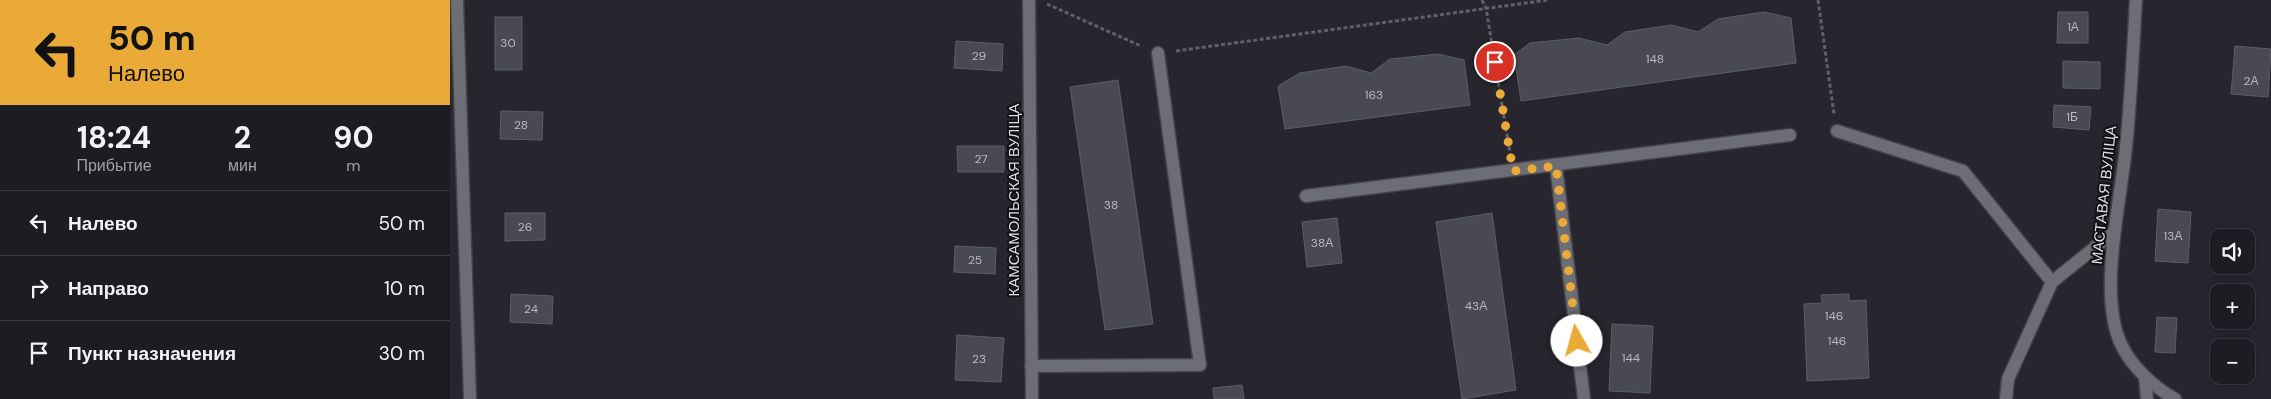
<!DOCTYPE html>
<html lang="ru">
<meta charset="utf-8">
<style>
body{margin:0;font-family:"DM Sans",sans-serif;background:#2a292f;color:#f1f3f6;height:100vh;display:flex;flex-direction:column;font-size:19px;white-space:nowrap}
*{box-sizing:border-box;margin:0}
p{font-size:16px;color:#a0a1a5}
.icon{flex:none;width:28px;height:28px;fill:none;stroke:currentColor;stroke-width:2;stroke-linecap:round;stroke-linejoin:round}
.map{position:relative;flex:1;overflow:hidden}
.drawer{display:flex;flex-direction:column;background:#1d1c22;width:450px}
.drawer>*{flex:none}
.hud{background:#eaaa38;color:#111;overflow:hidden}
.controls{position:absolute;left:1760px;top:229px;display:grid;gap:10px}
.controls a{display:grid;place-items:center;width:45px;height:45px;border-radius:10px;background:#1d1c22;box-shadow:0 2px 12px #0003,0 0 0 1px #3b3a40;font-size:25px}
.pin{position:absolute;display:grid;place-items:center;width:42px;height:42px;color:#fff;margin:-21px;border:2px solid #fff;border-radius:50%;box-shadow:0 1px 5px #0007}
.me{position:absolute;width:55px;margin:-28px;rotate:353deg;stroke-linejoin:round;filter:drop-shadow(0 0 4px #0008)}
.turn{display:flex;align-items:center;gap:18px;height:105px;padding:0 25px;font-size:22px}
.turn .icon{width:65px;height:65px;stroke-width:2.5}
.turn b{display:block;font-size:35px;line-height:42px}
.eta{display:flex;justify-content:space-evenly;align-items:center;height:85px;text-align:center}
.eta b{font-size:30px;font-weight:700;line-height:35px}
ul{padding:0;list-style:none}
li{display:flex;align-items:center;gap:15px;height:65px;padding:0 25px;border-top:1px solid #3b3a40}
li div{flex:1}
li b{display:block;font-size:19px}
li em{font-style:normal}
main{display:flex;flex:1;min-height:0}
.map>svg:first-child{display:block}
</style>
<main>
<section class="drawer">
<div class="hud">
<div class="turn"><svg class="icon" aria-label="left" viewBox="0 0 24 24"><path d="M17 20v-9H6M10 6l-5 5 5 5"/></svg><div><b>50 m</b>Налево</div></div>
</div>
<div class="eta">
<div><b>18:24</b><p>Прибытие</p></div>
<div><b>2</b><p>мин</p></div>
<div><b>90</b><p>m</p></div>
</div>
<ul>
<li><svg class="icon" aria-label="left" viewBox="0 0 24 24"><path d="M17 20v-9H6M10 6l-5 5 5 5"/></svg><div><b>Налево</b></div><em>50 m</em></li>
<li><svg class="icon" aria-label="right" viewBox="0 0 24 24"><path d="M7 20v-9h11M14 6l5 5-5 5"/></svg><div><b>Направо</b></div><em>10 m</em></li>
<li><svg class="icon" aria-label="arrive" viewBox="0 0 24 24"><path d="M6 21V4h12l-3 4 3 4H6"/></svg><div><b>Пункт назначения</b></div><em>30 m</em></li>
</ul>
</section>
<div class="map">
<svg width="1821" height="399" viewBox="0 0 1821 399">
<rect width="100%" height="100%" fill="#27262e"/>
<g fill="#494951" stroke="#5d5d66">
<path d="M1314,12l27,6 5,45 -275,38 -7,-46 16,-12 49,-5 28,7 18,-13 46,-7 27,7 20,-13z"/>
<path d="M1608,12h30v31h-31z"/>
<rect x="45" y="17" width="27" height="53"/>
<path d="M506,41l47,3 -1,27 -48,-3z"/>
<path d="M1785,46l36,3 -3,48 -37,-3z"/>
<path d="M988,54l26,6 6,45 -185,24 -7,-43 22,-13 46,-7 25,7 19,-14z"/>
<path d="M1613,61l37,1v27l-37,-1z"/>
<path d="M668,80l35,244 -48,6 -35,-243z"/>
<path d="M1604,105l37,2 -2,23 -36,-3z"/>
<path d="M51,111l42,1 -1,28 -42,-1z"/>
<path d="M507,146h47v26h-46z"/>
<path d="M1708,209l33,3 -3,51 -33,-2z"/>
<path d="M55,213h40v27l-40,1z"/>
<path d="M1042,213l24,177 -54,9 -26,-177z"/>
<path d="M887,218l5,45 -35,4 -5,-45z"/>
<path d="M505,246l41,2 -1,26 -41,-2z"/>
<path d="M61,294l42,2 -1,28 -42,-2z"/>
<path d="M1399,294v7l17,-1 3,78 -62,3 -3,-77 18,-1 -1,-8z"/>
<path d="M1707,317l20,1 -2,35 -20,-1z"/>
<path d="M1162,324l41,2 -3,67 -41,-2z"/>
<path d="M507,335l47,3 -3,44 -46,-2z"/>
<path d="M792,385l2,14h-30l-1,-11z"/>
</g>
<g fill="none" stroke-linecap="round" stroke-linejoin="round">
<g stroke="#414147" stroke-width="15">
<g id="minor">
<path d="M7,0l13,399"/>
<path d="M579,0l3,399"/>
<path d="M1686,0c-3,49 -5,99 -10,147 -5,53 -29,151 -4,199 10,21 33,42 53,53"/>
<path d="M1387,131l126,40 89,111 -44,97 -2,20"/>
<path d="M1106,166l28,233"/>
<path d="M856,196l484,-61"/>
<path d="M1602,282l62,-50"/>
<path d="M581,366l169,-1 -42,-312"/>
<path d="M1695,377l2,22"/>
</g>
</g>
<g stroke="#616067" stroke-width="3" stroke-dasharray="4 2.5" stroke-linecap="butt">
<path d="M1032,0l4,8 24,145"/>
<path d="M1368,0l16,114"/>
<path d="M597,4l94,42"/>
<path d="M726,51l372,-51"/>
</g>
<use href="#minor" stroke="#6d6d76" stroke-width="12"/>
</g>
<g fill="none" stroke-linecap="round" stroke-linejoin="round">
<path stroke="#eaaa38" stroke-width="9" stroke-dasharray="0 16.2" d="M1045,62l18,109 43,-5 21,175"/>
</g>
<g text-anchor="middle" dominant-baseline="central" stroke-width="4" stroke-linejoin="round" paint-order="stroke">
<g font-size="12" fill="#b9b9be">
<text x="1623" y="27">1А</text>
<text x="58" y="43">30</text>
<text x="529" y="56">29</text>
<text x="1205" y="59">148</text>
<text x="1801" y="81">2А</text>
<text x="924" y="95">163</text>
<text x="1622" y="117">1Б</text>
<text x="71" y="125">28</text>
<text x="531" y="159">27</text>
<text x="661" y="205">38</text>
<text x="75" y="227">26</text>
<text x="1723" y="236">13А</text>
<text x="872" y="243">38А</text>
<text x="525" y="260">25</text>
<text x="1026" y="306">43А</text>
<text x="81" y="309">24</text>
<text x="1384" y="316">146</text>
<text x="1387" y="341">146</text>
<text x="1181" y="358">144</text>
<text x="529" y="359">23</text>
</g>
<g font-size="15" fill="#dedee3" stroke="#101013">
<text transform="translate(1654 195) rotate(-84)">МАСТАВАЯ ВУЛІЦА</text>
<text transform="translate(564 200) rotate(-90)">КАМСАМОЛЬСКАЯ ВУЛІЦА</text>
</g>
</g>
</svg>
<div class="controls">
<a><svg class="icon" aria-label="sound" viewBox="0 0 24 24"><path d="M4 9h4l5-4v14l-5-4H4zM17 9q2 3 0 6"/></svg></a>
<a>+</a>
<a>−</a>
</div>
<div class="pin" style="left:1045px;top:62px;background:#d93025"><svg class="icon" aria-label="arrive" viewBox="0 0 24 24"><path d="M6 21V4h12l-3 4 3 4H6"/></svg></div>
<svg class="me" style="left:1127px;top:341px" viewBox="-20 -20 40 40"><circle r="19" fill="#fff"/><path d="M0-13L10 11 0 6-10 11z" fill="#eaaa38"/></svg>
</div>
</main>
